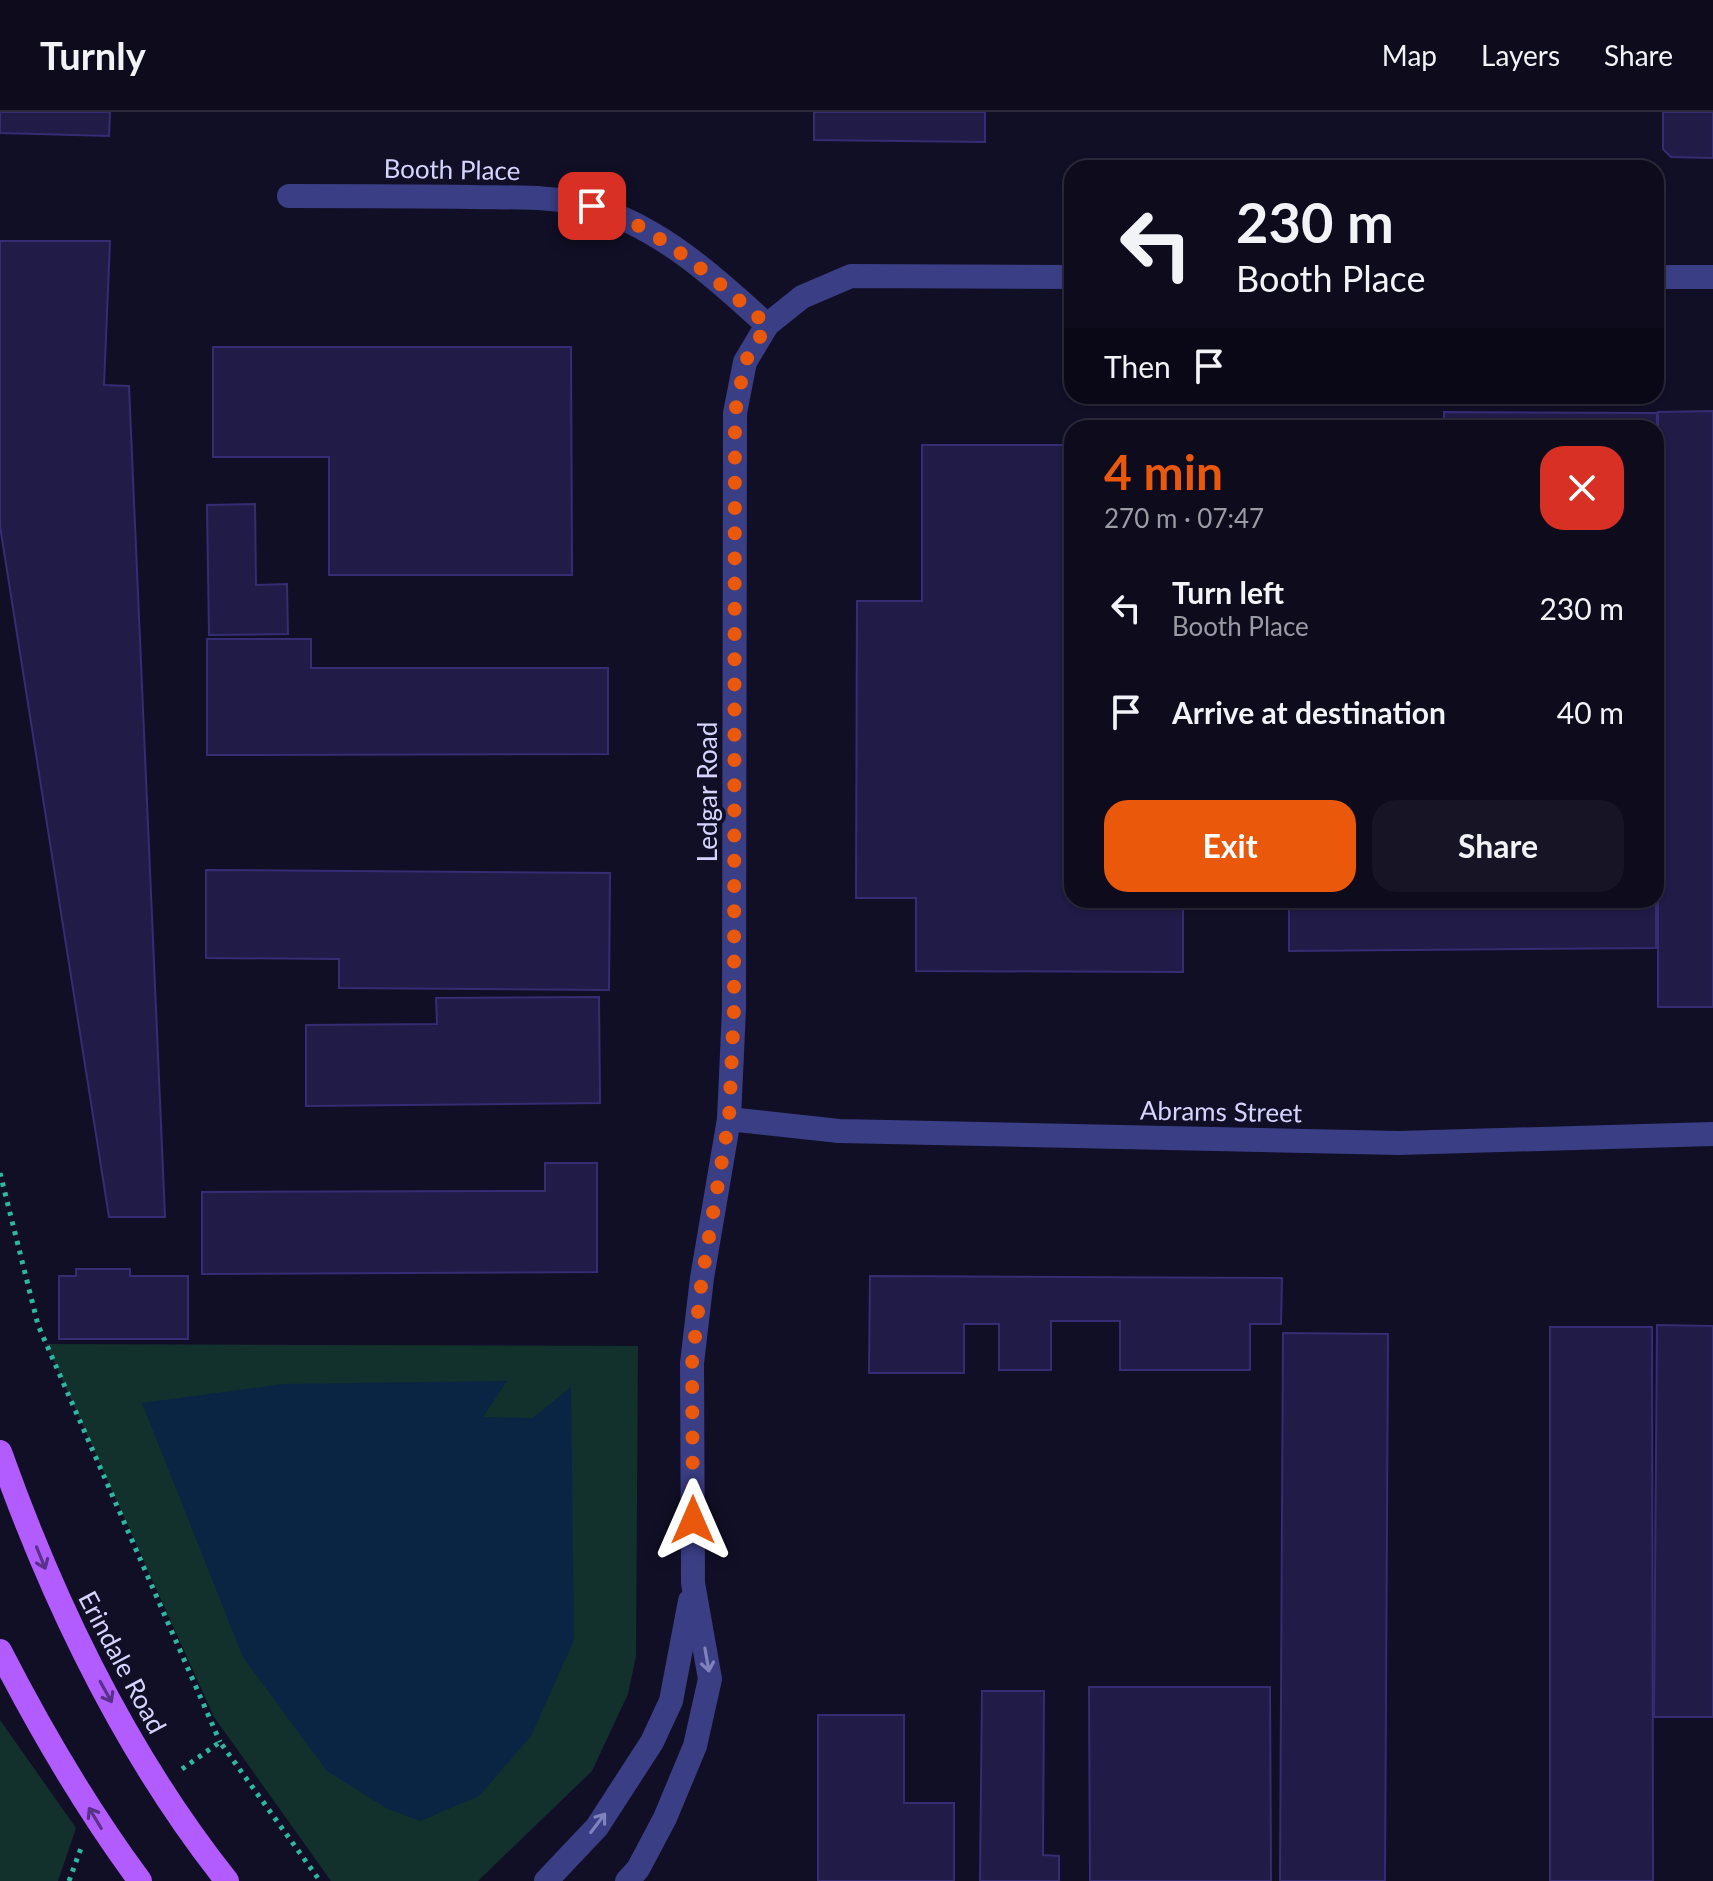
<!DOCTYPE html>
<meta charset="utf-8">
<style>
body{margin:0;font-family:Lato,sans-serif;background:#161425;color:#f1f3f6;height:100vh;display:flex;flex-direction:column;font-size:30px;white-space:nowrap}
*{box-sizing:border-box;margin:0}
p{font-size:26px;color:#9a9ba3}
.icon{flex:none;width:44px;height:44px;fill:none;stroke:currentColor;stroke-width:2;stroke-linecap:round;stroke-linejoin:round}
.map{position:relative;flex:1;overflow:hidden}
.panel{position:absolute;left:1064px;top:308px;width:600px;height:488px;display:flex;flex-direction:column;background:#0d0b1c;border-radius:24px;box-shadow:0 2px 6px #0004,0 0 0 2px #2d2b3b}
.panel>*{flex:none}
.banner{position:absolute;left:1064px;top:48px;width:600px;height:244px;border-radius:24px;box-shadow:0 2px 6px #0004,0 0 0 2px #2d2b3b;background:#0d0b1c;color:#f1f3f6;overflow:hidden}
.pin{position:absolute;display:grid;place-items:center;width:68px;height:68px;color:#fff;margin:-34px;border-radius:16px;box-shadow:0 4px 12px #0006}
.me{position:absolute;width:88px;margin:-44px;rotate:0deg;stroke-linejoin:round;filter:drop-shadow(0 0 6px #0008)}
.turn{display:flex;align-items:center;gap:28px;height:168px;padding:0 40px;font-size:36px}
.turn .icon{width:104px;height:104px;stroke-width:2.5}
.turn b{display:block;font-size:56px;line-height:68px}
.then{display:flex;align-items:center;height:76px;padding:0 40px;background:#0003;gap:16px;font-size:30px}
.round{display:grid;place-items:center;flex:none;width:84px;height:84px;border-radius:24px;background:#161425}
.overview{display:flex;align-items:center;justify-content:space-between;height:136px;padding:0 40px}
h1{font-size:48px;font-weight:700;line-height:60px;color:#ea580c}
.primary-button{display:flex;gap:16px;margin-top:auto;padding:16px 40px}
.primary-button a{flex:1;height:92px;border-radius:24px;background:#ea580c;color:#fff;font-size:32px;font-weight:700;line-height:92px;text-align:center}
.primary-button a+a{background:#161425;color:#f1f3f6}
ul{padding:0;list-style:none}
li{display:flex;align-items:center;gap:24px;height:104px;padding:0 40px}
li div{flex:1}
li b{display:block;font-size:30px}
li em{font-style:normal}
header{display:flex;align-items:center;gap:48px;box-sizing:border-box;height:112px;padding:0 40px;background:#0d0b1c;border-bottom:2px solid #2d2b3b}
header strong{font-size:38px}
nav{display:flex;gap:44px;margin-inline-start:auto;font-size:28px}
.map>svg:first-child{display:block}
</style>
<header>
<strong>Turnly</strong>
<nav><a>Map</a><a>Layers</a><a>Share</a></nav>
</header>
<div class="map">
<svg width="1713" height="1769" viewBox="0 0 1713 1769">
<rect width="100%" height="100%" fill="#110f26"/>
<g fill="#12302c">
<path d="M46,1232l592,2 -2,310 -8,38 -36,77 -114,110h-147l-117,-164z"/>
<path d="M0,1608l76,108 -18,53h-58z"/>
</g>
<path fill="#0a2444" d="M507,1269l-24,36 50,1 38,-31 3,253 -43,96 -52,60 -59,25 -32,-12 -61,-38 -84,-114 -101,-254 141,-19z"/>
<g fill="#201b47" stroke="#342d73" stroke-width="2">
<path d="M0,0h110l-1,24 -109,-3z"/>
<path d="M814,0h171v30l-171,-2z"/>
<path d="M1663,0h50v46l-42,-1 -8,-8z"/>
<path d="M0,129h110l-6,144 25,1 36,831h-56l-109,-691z"/>
<path d="M213,235h358l1,228h-243v-118h-116z"/>
<path d="M1713,299v596h-55v-595z"/>
<path d="M1444,300l213,1 -1,253v-238h-212z"/>
<path d="M922,333h150v455h111v72l-267,-1v-73h-60l1,-297h65z"/>
<path d="M255,392l1,81 31,-1 1,50 -79,1 -2,-130z"/>
<path d="M207,527h104v29h297v86l-401,1z"/>
<path d="M206,758l404,3 -1,117 -270,-2v-29l-133,-1z"/>
<path d="M1289,788h367v48l-367,3z"/>
<path d="M599,885l1,106 -294,3v-81l131,-1 -1,-26z"/>
<path d="M545,1051h52v109l-395,2v-82l343,-1z"/>
<path d="M76,1157h54v7h58v63h-129v-63h17z"/>
<path d="M870,1164l412,2 -1,46h-31v46h-130v-49h-69v49h-52v-46h-35v49h-95z"/>
<path d="M1657,1213l56,1v391h-59z"/>
<path d="M1550,1215h102l1,554h-103z"/>
<path d="M1283,1221l105,1 -3,547h-105z"/>
<path d="M1089,1575h181l1,194h-181z"/>
<path d="M982,1579h62l-1,164 16,1v25h-79z"/>
<path d="M818,1603h86v88h50v78h-136z"/>
</g>
<g fill="none" stroke-linecap="round" stroke-linejoin="round">
<g stroke="#2eb8a3" stroke-width="5" stroke-dasharray="4 6" stroke-linecap="butt">
<path d="M0,1061l38,152 182,417"/>
<path d="M182,1657l38,-27 100,139"/>
<path d="M69,1769l12,-33"/>
</g>
<g stroke="#3a3e85" stroke-width="24">
<path d="M289,84c61,0 122,0 182,1 40,1 83,-2 121,10 68,20 124,71 175,118"/>
<path d="M1656,165h57"/>
<path d="M729,1007l110,12 560,12 314,-9"/>
<path d="M546,1769l51,-54 55,-85 19,-41 19,-100"/>
<path d="M627,1769l11,-12 27,-51 30,-72 15,-67 -17,-96 -1,-220 10,-85 27,-159 5,-110 1,-596 10,-51 22,-37 35,-28 49,-21 221,1"/>
</g>
<g stroke="#b25bff" stroke-width="24">
<path d="M0,1340c54,152 126,302 227,429"/>
<path d="M0,1539c41,80 86,157 140,230"/>
</g>
</g>
<defs><path id="oneway-shaft" d="M-6 0H5M1.5-3L5.5 0L1.5 3" fill="none" stroke-width="1.6" stroke-linecap="round" stroke-linejoin="round" transform="scale(2)"/></defs>
<g stroke="#593188">
<use href="#oneway-shaft" transform="translate(41 1446) rotate(68)"/>
<use href="#oneway-shaft" transform="translate(106 1580) rotate(61)"/>
<use href="#oneway-shaft" transform="translate(95 1706) rotate(-121)"/>
</g>
<g stroke="#8082bc">
<use href="#oneway-shaft" transform="translate(707 1548) rotate(80)"/>
<use href="#oneway-shaft" transform="translate(598 1711) rotate(-53)"/>
</g>
<g fill="none" stroke-linecap="round" stroke-linejoin="round">
<path stroke="#ea580c" stroke-width="14" stroke-dasharray="0 25.2" d="M592,94c17,8 36,13 52,23 45,27 84,61 123,96l-22,37 -10,51 -1,596 -5,110 -27,159 -10,85 1,157"/>
</g>
<g text-anchor="middle" dominant-baseline="central" stroke-width="8" stroke-linejoin="round" paint-order="stroke">
<g font-size="26" fill="#d5d4ff" stroke="#110f26">
<text transform="translate(452 57) rotate(1)">Booth Place</text>
<text transform="translate(707 680) rotate(-90)">Ledgar Road</text>
<text transform="translate(1221 999) rotate(1)">Abrams Street</text>
<text transform="translate(123 1550) rotate(62)">Erindale Road</text>
</g>
</g>
</svg>
<div class="pin" style="left:592px;top:94px;background:#d93025"><svg class="icon" aria-label="arrive" viewBox="0 0 24 24"><path d="M6 21V4h12l-3 4 3 4H6"/></svg></div>
<svg class="me" style="left:693px;top:1408px" viewBox="-20 -20 40 40"><path d="M0-17L14 15 0 8-14 15z" fill="#ea580c" stroke="#fff" stroke-width="4"/></svg>
<div class="banner">
<div class="turn"><svg class="icon" aria-label="left" viewBox="0 0 24 24"><path d="M17 20v-9H6M10 6l-5 5 5 5"/></svg><div><b>230 m</b>Booth Place</div></div>
<div class="then">Then<svg class="icon" aria-label="arrive" viewBox="0 0 24 24"><path d="M6 21V4h12l-3 4 3 4H6"/></svg></div>
</div>
<section class="panel">
<div class="overview"><div><h1>4 min</h1><p>270 m · 07:47</p></div><a class="round" style="background:#d93025;color:#fff"><svg class="icon" aria-label="close" viewBox="0 0 24 24"><path d="M6 6l12 12M18 6L6 18"/></svg></a></div>
<ul>
<li><svg class="icon" aria-label="left" viewBox="0 0 24 24"><path d="M17 20v-9H6M10 6l-5 5 5 5"/></svg><div><b>Turn left</b><p>Booth Place</p></div><em>230 m</em></li>
<li><svg class="icon" aria-label="arrive" viewBox="0 0 24 24"><path d="M6 21V4h12l-3 4 3 4H6"/></svg><div><b>Arrive at destination</b></div><em>40 m</em></li>
</ul>
<div class="primary-button"><a>Exit</a><a>Share</a></div>
</section>
</div>
